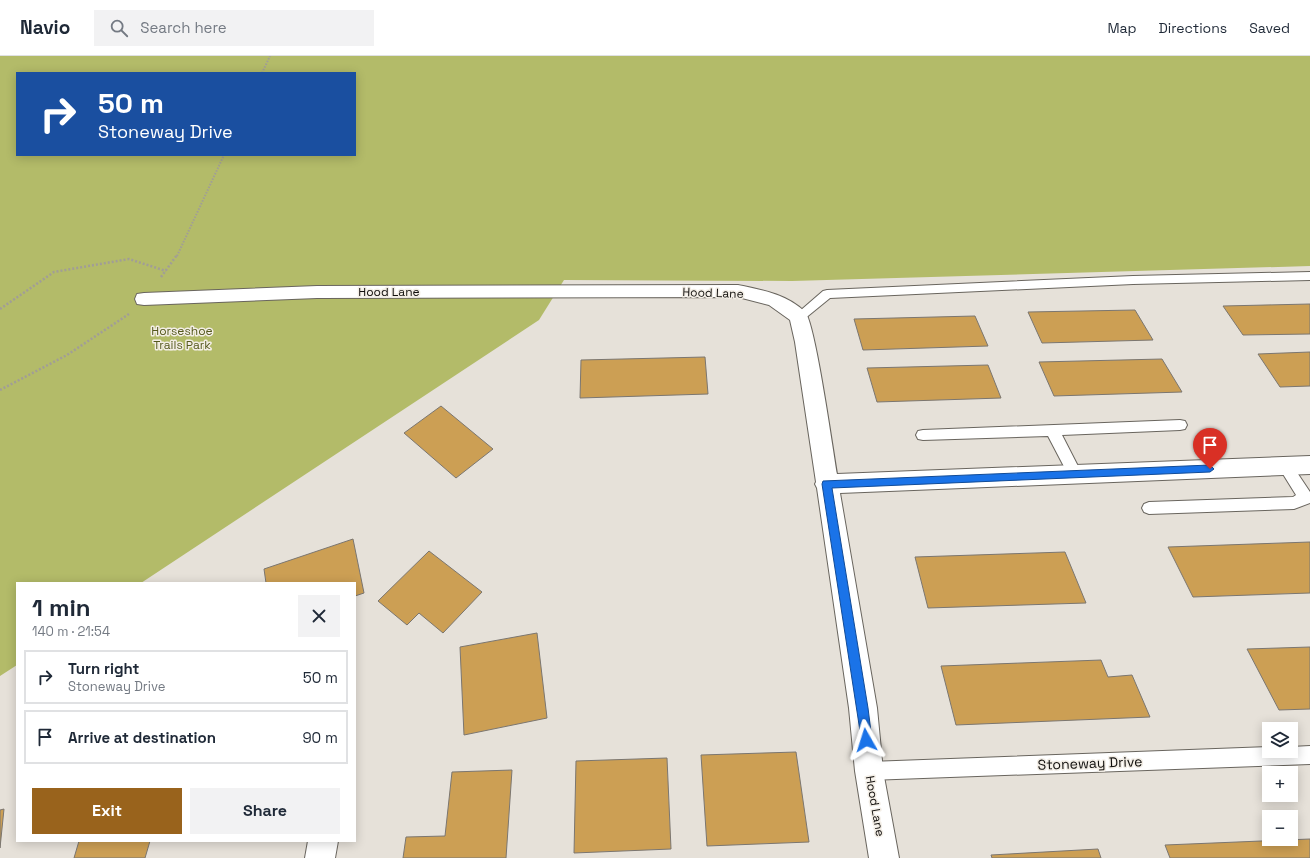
<!DOCTYPE html>
<meta charset="utf-8">
<style>
body{margin:0;font-family:"Space Grotesk",sans-serif;background:#f2f2f3;color:#1f2937;height:100vh;display:flex;flex-direction:column;font-size:15px;white-space:nowrap}
*{box-sizing:border-box;margin:0}
p{font-size:13px;color:#747a83}
.icon{flex:none;width:22px;height:22px;fill:none;stroke:currentColor;stroke-width:2;stroke-linecap:round;stroke-linejoin:round}
.map{position:relative;flex:1;overflow:hidden}
.sheet{position:absolute;left:16px;top:526px;width:340px;height:260px;display:flex;flex-direction:column;background:#fff;border-radius:0px;box-shadow:0 2px 10px #0003}
.sheet>*{flex:none}
.banner{position:absolute;left:16px;top:16px;width:340px;height:84px;border-radius:0px;box-shadow:0 2px 10px #0003;background:#1a4fa0;color:#fff;overflow:hidden}
.controls{position:absolute;left:1262px;top:666px;display:grid;gap:8px}
.controls a{display:grid;place-items:center;width:36px;height:36px;border-radius:0px;background:#fff;box-shadow:0 2px 10px #0003;font-size:20px}
.pin{position:absolute;display:grid;place-items:center;width:34px;height:34px;color:#fff;margin:-41px -17px;border-radius:50% 50% 50% 0;rotate:-45deg;box-shadow:0 0 4px #0007}
.pin .icon{rotate:45deg}
.me{position:absolute;width:44px;margin:-22px;rotate:354deg;stroke-linejoin:round;filter:drop-shadow(0 0 3px #0008)}
.turn{display:flex;align-items:center;gap:14px;height:84px;padding:0 16px;font-size:18px}
.turn .icon{width:52px;height:52px;stroke-width:2.5}
.turn b{display:block;font-size:28px;line-height:34px}
.round{display:grid;place-items:center;flex:none;width:42px;height:42px;border-radius:0px;background:#f2f2f3}
.overview{display:flex;align-items:center;justify-content:space-between;height:68px;padding:0 16px}
h1{font-size:24px;font-weight:800;line-height:30px}
.primary-button{display:flex;gap:8px;margin-top:auto;padding:8px 16px}
.primary-button a{flex:1;height:46px;border-radius:0px;background:#99631c;color:#fff;font-size:16px;font-weight:800;line-height:46px;text-align:center}
.primary-button a+a{background:#f2f2f3;color:#1f2937}
ul{padding:0;list-style:none}
li{display:flex;align-items:center;gap:12px;height:54px;margin:0 8px 6px;padding:0 8px;border:2px solid #e0e1e3;border-radius:0px}
li div{flex:1}
li b{display:block;font-size:15px}
li em{font-style:normal}
header{display:flex;align-items:center;gap:24px;box-sizing:border-box;height:56px;padding:0 20px;background:#fff;border-bottom:1px solid #e0e1e3}
header strong{font-size:19px}
nav{display:flex;gap:22px;margin-inline-start:auto;font-size:14px}
.search{width:280px;height:36px;background:#f2f2f3;display:flex;align-items:center;gap:10px;box-sizing:border-box;padding:0 14px;border-radius:0px;color:#747a83;font-size:15px}
.map>svg:first-child{display:block}
</style>
<header>
<strong>Navio</strong>
<div class="search"><svg class="icon" aria-label="search" viewBox="0 0 24 24"><circle cx="10" cy="10" r="6"/><path d="M15 15l6 6"/></svg>Search here</div>
<nav><a>Map</a><a>Directions</a><a>Saved</a></nav>
</header>
<div class="map">
<svg width="1310" height="802" viewBox="0 0 1310 802">
<rect width="100%" height="100%" fill="#e6e1d9"/>
<path fill="#b3bb69" fill-rule="evenodd" d="M0,0h1310v210l-518,15 -228,-1 -25,40 -398,263h-124v82l-17,11zM17,17h338v82h-338z"/>
<g fill="#cc9f54" stroke="#7b7670">
<path d="M1310,248v30l-67,1 -20,-29z"/>
<path d="M1135,254l18,30 -111,3 -14,-31z"/>
<path d="M975,260l13,30 -125,4 -9,-31z"/>
<path d="M1310,296v34l-30,1 -22,-33z"/>
<path d="M705,301l3,37 -128,4 1,-38z"/>
<path d="M1162,303l20,33 -128,4 -15,-34z"/>
<path d="M988,309l13,33 -124,4 -10,-34z"/>
<path d="M441,350l52,43 -37,29 -52,-45z"/>
<path d="M353,483l11,54 -9,3v-13h-89l-2,-14z"/>
<path d="M1310,486v51l-117,4 -25,-50z"/>
<path d="M429,495l53,41 -39,41 -24,-20 -12,12 -29,-24z"/>
<path d="M1065,496l21,51 -158,5 -13,-51z"/>
<path d="M537,577l10,85 -83,17 -4,-88z"/>
<path d="M1310,591v62l-31,1 -32,-61z"/>
<path d="M1101,604l7,17 24,-2 18,42 -194,8 -15,-59z"/>
<path d="M796,696l13,90 -102,4 -6,-91z"/>
<path d="M667,702l4,91 -97,4 2,-92z"/>
<path d="M512,714l-6,88h-103l3,-21 39,-1 7,-64z"/>
<path d="M4,753l-4,39v-38z"/>
<path d="M1310,783v19h-140l-5,-13z"/>
<path d="M79,785h71l-5,17h-71z"/>
<path d="M1098,793l3,9h-109l-1,-3z"/>
</g>
<g fill="none" stroke-linecap="round" stroke-linejoin="round">
<g stroke="#69655e" stroke-width="2">
<g id="service">
<path d="M1310,216v8l-177,4 -303,14 -27,22h-8l-2,-3 30,-26 4,-1 306,-14z"/>
<path d="M1180,364l5,1 2,4 -2,4 -5,1 -118,5 20,39 -2,4 -5,2 -5,-2 -22,-42 -125,4 -5,-1 -2,-4 2,-4 5,-1z"/>
<path d="M1285,404l5,2 20,30v11l-16,6 -145,5 -5,-2 -2,-4 2,-4 5,-2 144,-5 3,-2 -18,-29 2,-4z"/>
<path d="M1310,690v18l-441,16 -6,-3 -3,-6 3,-6 6,-3 400,-15v4h22v-4z"/>
</g>
</g>
<g stroke="#69655e" stroke-width="2">
<g id="minor">
<path d="M738,229c24,5 49,9 67,27 10,10 28,139 32,162l473,-18v18l-470,19 37,215 6,63 16,87h-30l-14,-87 -6,-63 -32,-220 -2,-4 1,-2 -21,-140 -5,-22 -21,-15 -31,-8 -421,1 -173,7 -7,-1 -2,-5 2,-5 7,-1 173,-7z"/>
<path d="M308,785h30l-3,17h-30z"/>
</g>
</g>
<g stroke="#a19d97" stroke-width="2" stroke-dasharray="1.5 1.5" stroke-linecap="butt">
<path d="M262,17l8,-17"/>
<path d="M177,200l47,-101"/>
</g>
<g stroke="#a19d97" stroke-width="2.5" stroke-dasharray="2 2" stroke-linecap="butt">
<path d="M161,221l16,-22"/>
<path d="M0,253l54,-37 75,-13 37,12"/>
<path d="M0,334l67,-35 62,-41"/>
</g>
<use href="#service" fill="#fff" fill-rule="evenodd"/>
<use href="#minor" fill="#fff" fill-rule="evenodd"/>
</g>
<path fill="#1a73e8" stroke="#114b97" d="M1210,409l4,4 -4,3 -378,16 36,220 4,32 -2,4 -4,1 -4,-1 -40,-260 1,-3z"/>
<g text-anchor="middle" dominant-baseline="central" stroke-width="3" stroke-linejoin="round" paint-order="stroke">
<g font-size="12" fill="#110f0d" stroke="#f3eee6">
<text x="389" y="236">Hood Lane</text>
<text transform="translate(713 237) rotate(2)">Hood Lane</text>
<text transform="translate(875 750) rotate(80)">Hood Lane</text>
</g>
<g font-size="12" fill="#55591d" stroke="#f3eee6">
<text x="182" y="275">Horseshoe<tspan x="182" dy="14">Trails Park</tspan></text>
</g>
<g font-size="14" fill="#110f0d" stroke="#f3eee6">
<text transform="translate(1090 707) rotate(-2)">Stoneway Drive</text>
</g>
</g>
</svg>
<div class="controls">
<a><svg class="icon" aria-label="layers" viewBox="0 0 24 24"><path d="M12 4l9 5-9 5-9-5zM3 14l9 5 9-5"/></svg></a>
<a>+</a>
<a>−</a>
</div>
<div class="pin" style="left:1210px;top:413px;background:#d93025"><svg class="icon" aria-label="arrive" viewBox="0 0 24 24"><path d="M6 21V4h12l-3 4 3 4H6"/></svg></div>
<svg class="me" style="left:866px;top:684px" viewBox="-20 -20 40 40"><path d="M0-17L14 15 0 8-14 15z" fill="#1a73e8" stroke="#fff" stroke-width="4"/></svg>
<div class="banner">
<div class="turn"><svg class="icon" aria-label="right" viewBox="0 0 24 24"><path d="M7 20v-9h11M14 6l5 5-5 5"/></svg><div><b>50 m</b>Stoneway Drive</div></div>
</div>
<section class="sheet">
<div class="overview"><div><h1>1 min</h1><p>140 m · 21:54</p></div><a class="round"><svg class="icon" aria-label="close" viewBox="0 0 24 24"><path d="M6 6l12 12M18 6L6 18"/></svg></a></div>
<ul>
<li><svg class="icon" aria-label="right" viewBox="0 0 24 24"><path d="M7 20v-9h11M14 6l5 5-5 5"/></svg><div><b>Turn right</b><p>Stoneway Drive</p></div><em>50 m</em></li>
<li><svg class="icon" aria-label="arrive" viewBox="0 0 24 24"><path d="M6 21V4h12l-3 4 3 4H6"/></svg><div><b>Arrive at destination</b></div><em>90 m</em></li>
</ul>
<div class="primary-button"><a>Exit</a><a>Share</a></div>
</section>
</div>
